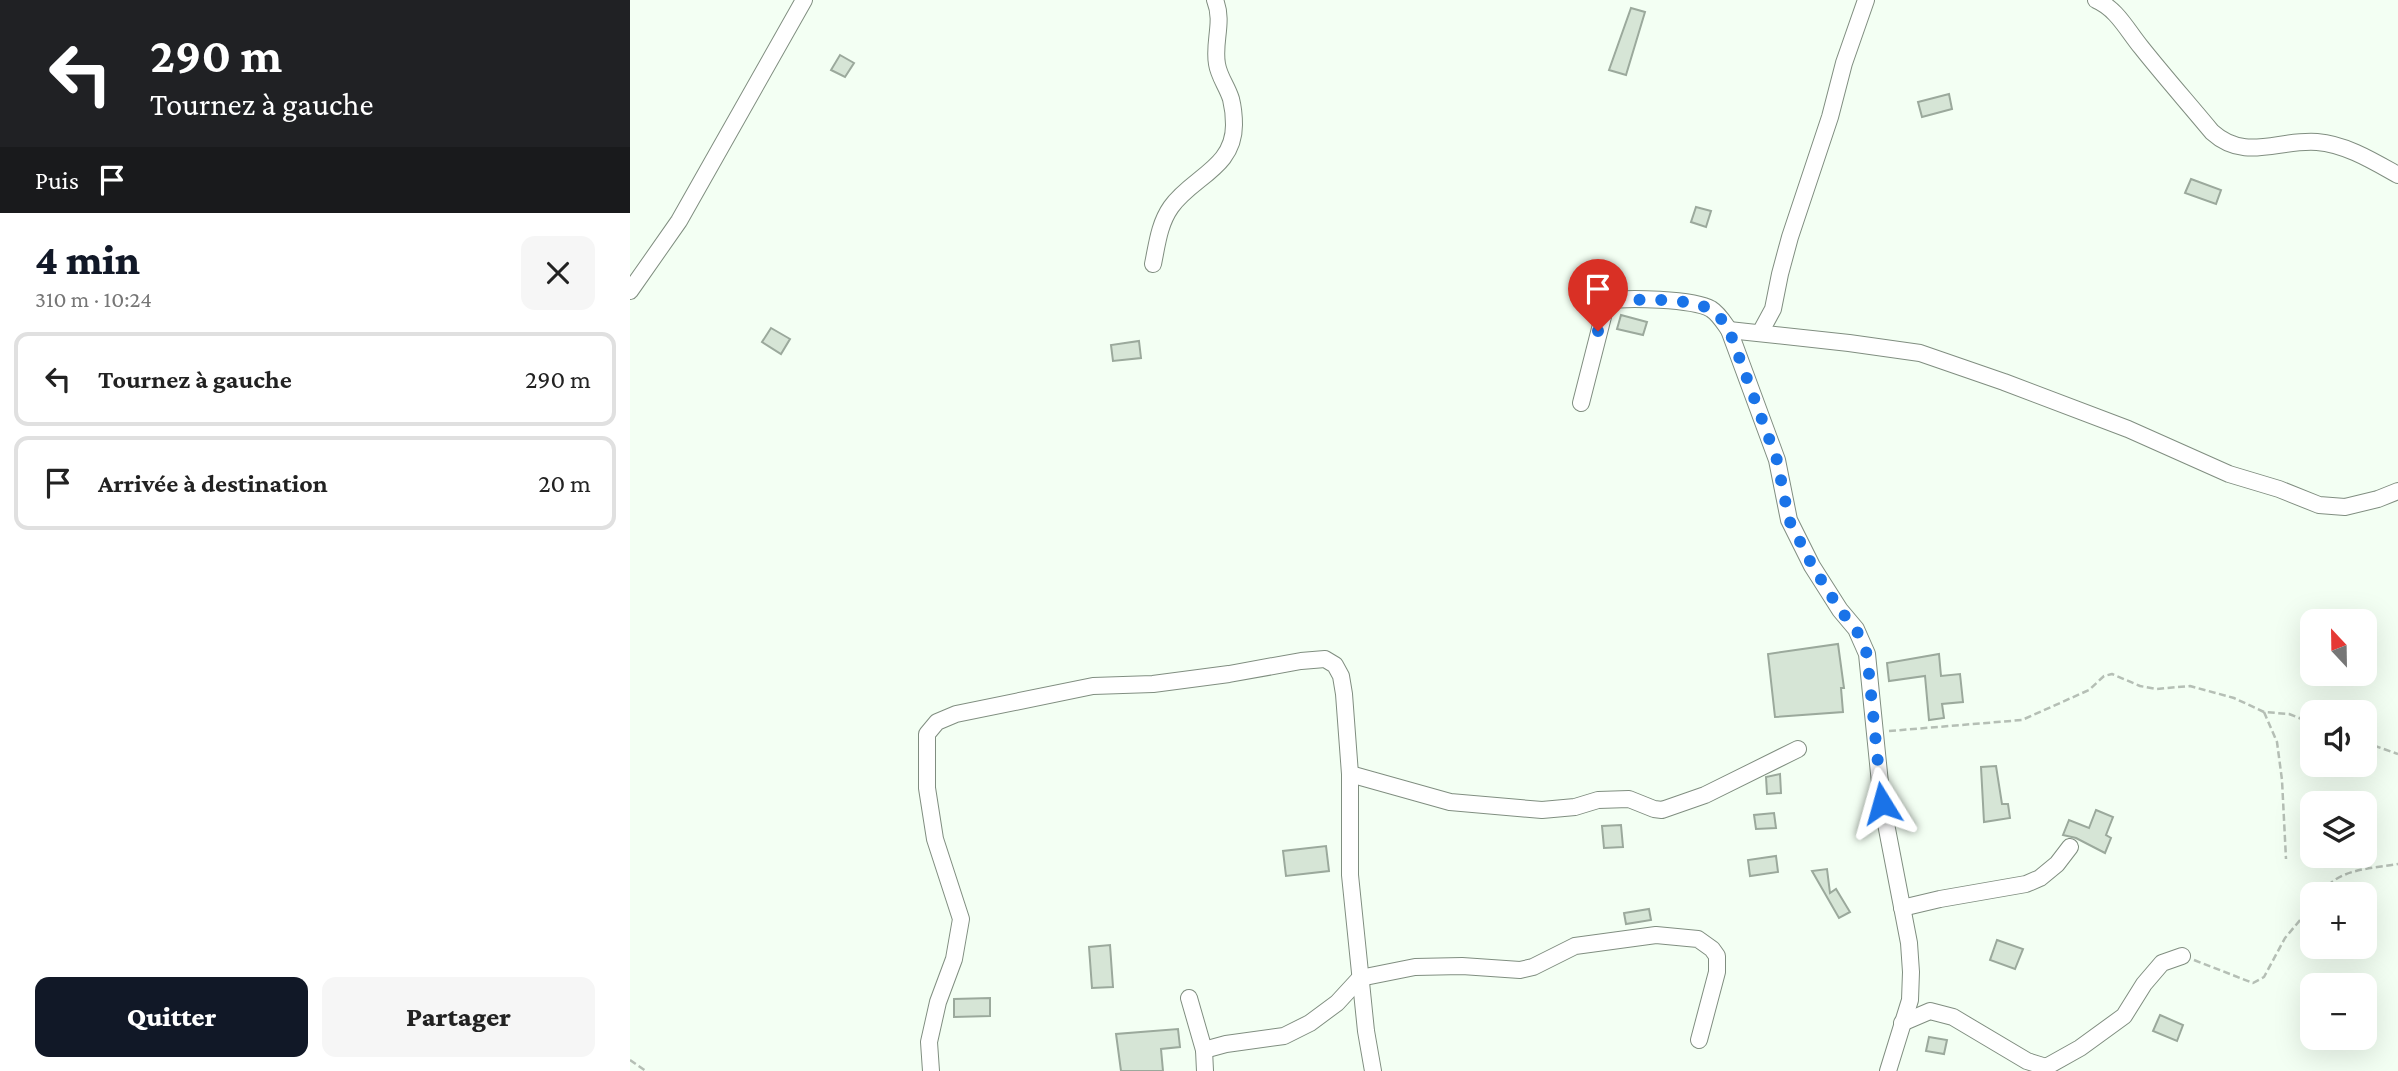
<!DOCTYPE html>
<html lang="fr">
<meta charset="utf-8">
<style>
body{margin:0;font-family:"Crimson Pro",serif;background:#f6f6f6;color:#222;height:100vh;display:flex;flex-direction:column;font-size:26px;white-space:nowrap}
*{box-sizing:border-box;margin:0}
p{font-size:23px;color:#767676}
.icon{flex:none;width:38px;height:38px;fill:none;stroke:currentColor;stroke-width:2;stroke-linecap:round;stroke-linejoin:round}
.map{position:relative;flex:1;overflow:hidden}
.sheet{display:flex;flex-direction:column;background:#fff;width:630px}
.sheet>*{flex:none}
.banner{background:#202124;color:#fff;overflow:hidden}
.needle{width:46px;rotate:338deg}
.tools{position:absolute;left:1670px;top:609px;display:grid;gap:14px}
.tools a{display:grid;place-items:center;width:77px;height:77px;border-radius:14px;background:#fff;box-shadow:0 7px 28px #0002;font-size:35px}
.pin{position:absolute;display:grid;place-items:center;width:60px;height:60px;color:#fff;margin:-72px -30px;border-radius:50% 50% 50% 0;rotate:-45deg;box-shadow:0 0 7px #0007}
.pin .icon{rotate:45deg}
.me{position:absolute;width:77px;margin:-38px;rotate:352deg;stroke-linejoin:round;filter:drop-shadow(0 0 5px #0008)}
.turn{display:flex;align-items:center;gap:24px;height:147px;padding:0 35px;font-size:32px}
.turn .icon{width:91px;height:91px;stroke-width:2.5}
.turn b{display:block;font-size:49px;line-height:60px}
.then{display:flex;align-items:center;height:66px;padding:0 35px;background:#0003;gap:14px;font-size:26px}
.round{display:grid;place-items:center;flex:none;width:74px;height:74px;border-radius:14px;background:#f6f6f6}
.headline{display:flex;align-items:center;justify-content:space-between;height:119px;padding:0 35px}
h1{font-size:42px;font-weight:800;line-height:52px;color:#111827}
.action{display:flex;gap:14px;margin-top:auto;padding:14px 35px}
.action a{flex:1;height:80px;border-radius:14px;background:#111827;color:#fff;font-size:28px;font-weight:800;line-height:80px;text-align:center}
.action a+a{background:#f6f6f6;color:#222}
ul{padding:0;list-style:none}
li{display:flex;align-items:center;gap:21px;height:94px;margin:0 14px 10px;padding:0 21px;border:4px solid #e0e0e0;border-radius:14px}
li div{flex:1}
li b{display:block;font-size:26px}
li em{font-style:normal}
main{display:flex;flex:1;min-height:0}
.map>svg:first-child{display:block}
</style>
<main>
<section class="sheet">
<div class="banner">
<div class="turn"><svg class="icon" aria-label="left" viewBox="0 0 24 24"><path d="M17 20v-9H6M10 6l-5 5 5 5"/></svg><div><b>290 m</b>Tournez à gauche</div></div>
<div class="then">Puis<svg class="icon" aria-label="arrive" viewBox="0 0 24 24"><path d="M6 21V4h12l-3 4 3 4H6"/></svg></div>
</div>
<div class="headline"><div><h1>4 min</h1><p>310 m · 10:24</p></div><a class="round"><svg class="icon" aria-label="close" viewBox="0 0 24 24"><path d="M6 6l12 12M18 6L6 18"/></svg></a></div>
<ul>
<li><svg class="icon" aria-label="left" viewBox="0 0 24 24"><path d="M17 20v-9H6M10 6l-5 5 5 5"/></svg><div><b>Tournez à gauche</b></div><em>290 m</em></li>
<li><svg class="icon" aria-label="arrive" viewBox="0 0 24 24"><path d="M6 21V4h12l-3 4 3 4H6"/></svg><div><b>Arrivée à destination</b></div><em>20 m</em></li>
</ul>
<div class="action"><a>Quitter</a><a>Partager</a></div>
</section>
<div class="map">
<svg width="1768" height="1071" viewBox="0 0 1768 1071">
<rect width="100%" height="100%" fill="#f3fff3"/>
<g fill="#d6e5d6" stroke="#9ba99c" stroke-width="2">
<path d="M1001,8l14,4 -19,63 -17,-5z"/>
<path d="M210,55l14,8 -9,14 -14,-7z"/>
<path d="M1319,94l3,15 -30,8 -4,-15z"/>
<path d="M1561,179l30,11 -5,14 -31,-11z"/>
<path d="M1066,207l15,4 -5,16 -15,-5z"/>
<path d="M991,315l26,7 -4,13 -26,-6z"/>
<path d="M141,328l19,11 -9,15 -19,-12z"/>
<path d="M509,341l2,17 -28,3 -2,-16z"/>
<path d="M1208,644l6,44h-3l2,24 -68,5 -7,-63z"/>
<path d="M1309,654l2,22 19,-2 3,28 -21,2 2,14 -15,2 -4,-44 -36,5 -2,-18z"/>
<path d="M1366,766l6,38h6l2,14 -26,4 -3,-55z"/>
<path d="M1150,774l1,19 -14,1 -1,-17z"/>
<path d="M1466,810l17,7 -7,18 5,3 -6,15 -29,-15 -13,-3 6,-15 20,8z"/>
<path d="M1144,813l2,15 -20,1 -2,-14z"/>
<path d="M991,825l2,22 -19,1 -2,-22z"/>
<path d="M696,846l3,25 -43,5 -3,-25z"/>
<path d="M1146,856l2,16 -28,4 -2,-16z"/>
<path d="M1197,869l3,24 6,-4 14,23 -11,6 -27,-47z"/>
<path d="M1019,909l2,11 -25,4 -2,-11z"/>
<path d="M1367,940l26,9 -8,20 -25,-9z"/>
<path d="M480,945l3,42 -21,1 -3,-41z"/>
<path d="M360,998v18l-36,1v-18z"/>
<path d="M1530,1015l23,10 -6,16 -24,-10z"/>
<path d="M548,1029l2,18 -19,2 2,22h-42l-5,-37z"/>
<path d="M1299,1037l18,3 -3,14 -18,-3z"/>
</g>
<g fill="none" stroke-linecap="round" stroke-linejoin="round">
<g stroke="#808e80" stroke-width="18">
<g id="minor">
<path d="M1466,0c21,9 31,30 45,47 23,29 47,56 71,85 33,30 66,7 105,10 28,2 56,19 81,33"/>
<path d="M523,264c4,-19 6,-40 18,-57 21,-30 63,-39 63,-82 0,-8 -1,-18 -3,-26 -4,-13 -12,-22 -14,-35 -4,-22 7,-42 -2,-64"/>
<path d="M0,291l49,-70 125,-221"/>
<path d="M1099,330l120,13 71,10 84,29 124,47 101,45 50,15 40,16 26,2 33,-8 20,-8"/>
<path d="M1130,333l13,-24 7,-35 10,-37 40,-120 14,-54 22,-63"/>
<path d="M951,403l26,-102c19,-4 87,-2 104,8 8,5 13,14 18,21l48,130 12,60 23,46 28,44 16,19 11,25 15,149 27,140 2,29 -1,28 -22,71"/>
<path d="M720,774l100,28 92,8 33,-3 23,-7 31,-1 25,10 8,1 43,-15 93,-46"/>
<path d="M1272,908l38,-9 86,-15 14,-6 17,-14 13,-17"/>
<path d="M559,998l15,52 1,21"/>
<path d="M1272,1023l28,-12 23,6 74,44 19,6 34,-19 44,-32 20,-32 18,-21 20,-7"/>
<path d="M574,1050l22,-6 58,-8 26,-13 27,-20 23,-25 55,-11 47,-1 58,4 13,-3 42,-21 81,-11 42,4 14,10 5,7v16l-18,68"/>
<path d="M301,1071l-2,-29 9,-40 16,-43 7,-40 -26,-80 -8,-51v-54l10,-12 19,-8 137,-28 60,-2 76,-10 72,-13 24,-2 10,6 6,11 3,18 6,80v101l16,156 7,40"/>
</g>
</g>
<g stroke="#b5bfb5" stroke-width="2.5" stroke-dasharray="7 3.5" stroke-linecap="butt">
<path d="M1634,712l13,30 5,38 4,79"/>
<path d="M1259,731l133,-11 67,-30 15,-14 8,-2 28,12 16,3 34,-3 44,12 30,14 25,2 23,9"/>
<path d="M1734,742l34,12"/>
<path d="M1691,894c17,-26 49,-25 77,-30"/>
<path d="M1564,960l59,23 11,-6 21,-39 27,-32"/>
<path d="M0,1060l16,11"/>
</g>
<use href="#minor" stroke="#fff" stroke-width="16"/>
</g>
<g fill="none" stroke-linecap="round" stroke-linejoin="round">
<path stroke="#1a73e8" stroke-width="12" stroke-dasharray="0 21.6" d="M968,331l8,-30 7,-1c25,0 77,-3 98,10 8,4 13,13 18,20l48,130 12,60 23,45 28,45 16,19 11,25 15,149"/>
</g>
</svg>
<div class="tools">
<a><svg class="needle" viewBox="-14 -14 28 28"><path d="M0-13l5 13h-10z" fill="#e53935"/><path d="M0 13l5-13h-10z" fill="#767676"/></svg></a>
<a><svg class="icon" aria-label="sound" viewBox="0 0 24 24"><path d="M4 9h4l5-4v14l-5-4H4zM17 9q2 3 0 6"/></svg></a>
<a><svg class="icon" aria-label="layers" viewBox="0 0 24 24"><path d="M12 4l9 5-9 5-9-5zM3 14l9 5 9-5"/></svg></a>
<a>+</a>
<a>−</a>
</div>
<div class="pin" style="left:968px;top:331px;background:#d93025"><svg class="icon" aria-label="arrive" viewBox="0 0 24 24"><path d="M6 21V4h12l-3 4 3 4H6"/></svg></div>
<svg class="me" style="left:1252px;top:803px" viewBox="-20 -20 40 40"><path d="M0-17L14 15 0 8-14 15z" fill="#1a73e8" stroke="#fff" stroke-width="4"/></svg>
</div>
</main>
